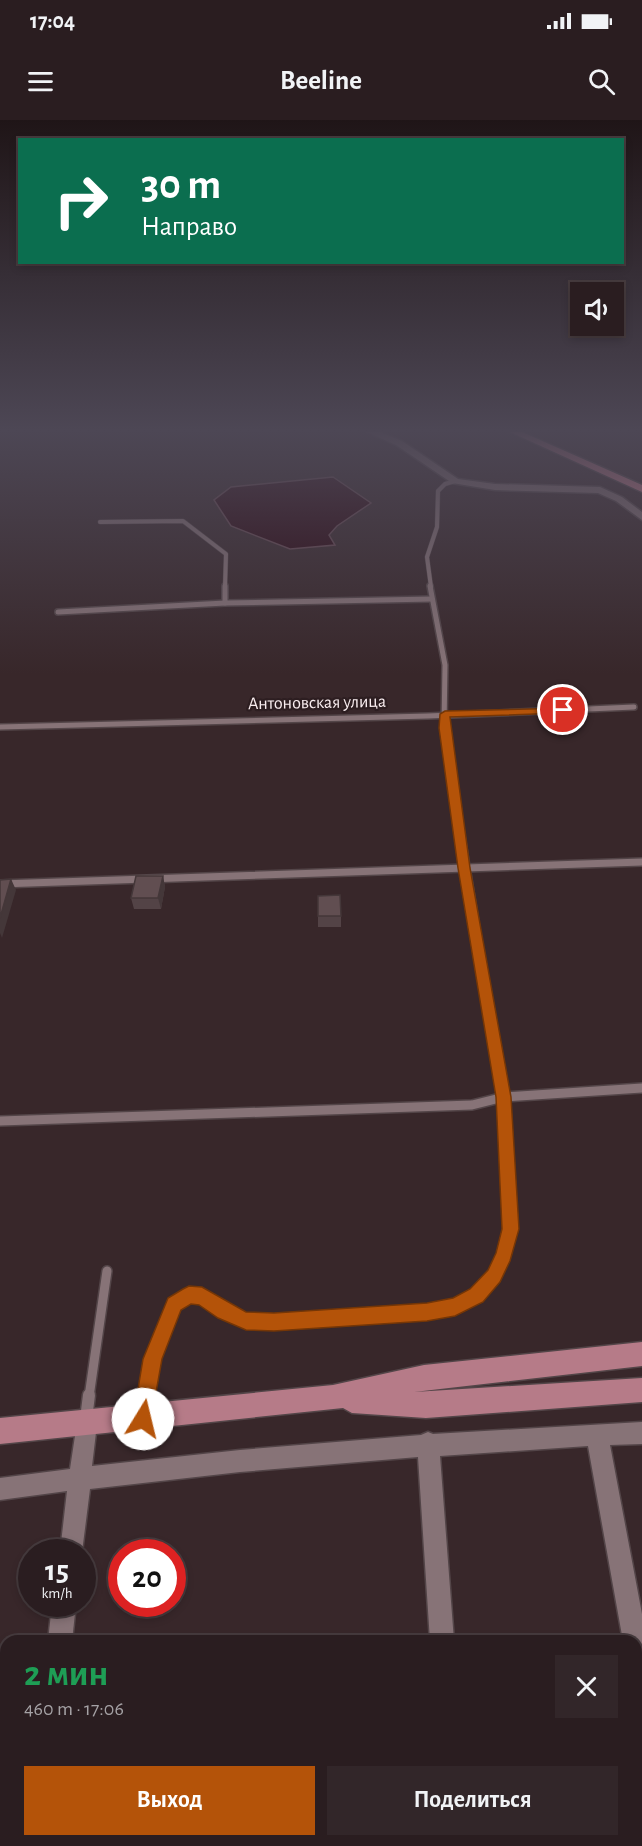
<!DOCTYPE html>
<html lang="ru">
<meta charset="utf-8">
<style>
body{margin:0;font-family:"Alegreya Sans",sans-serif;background:#322629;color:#f1f3f6;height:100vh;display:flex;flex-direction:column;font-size:22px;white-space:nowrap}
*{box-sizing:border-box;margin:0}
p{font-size:20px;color:#a5a2a5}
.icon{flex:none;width:33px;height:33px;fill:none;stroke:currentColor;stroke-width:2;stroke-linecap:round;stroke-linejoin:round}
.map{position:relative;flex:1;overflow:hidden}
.sheet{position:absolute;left:0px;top:1515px;width:642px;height:212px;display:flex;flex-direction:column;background:#2a1d20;border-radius:18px 18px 0 0;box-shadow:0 3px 9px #0003,0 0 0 2px #463b3e}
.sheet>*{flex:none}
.hud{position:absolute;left:18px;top:18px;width:606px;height:126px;border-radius:0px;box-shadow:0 3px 9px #0003,0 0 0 2px #463b3e;background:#0b6e4f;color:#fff;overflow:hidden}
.controls{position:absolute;left:570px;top:162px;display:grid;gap:12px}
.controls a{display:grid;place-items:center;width:54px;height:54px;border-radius:0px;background:#2a1d20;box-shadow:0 3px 9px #0003,0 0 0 2px #463b3e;font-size:30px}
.speed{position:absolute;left:18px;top:1419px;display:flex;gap:12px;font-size:30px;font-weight:700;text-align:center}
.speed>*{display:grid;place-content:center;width:78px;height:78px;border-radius:50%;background:#2a1d20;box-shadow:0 3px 9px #0003,0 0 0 2px #463b3e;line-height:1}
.speed small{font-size:15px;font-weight:400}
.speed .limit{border:9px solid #d22;background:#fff;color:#111}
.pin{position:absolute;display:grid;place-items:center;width:51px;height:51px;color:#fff;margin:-26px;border:3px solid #fff;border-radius:50%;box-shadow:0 2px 6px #0007}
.me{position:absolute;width:66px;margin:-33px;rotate:9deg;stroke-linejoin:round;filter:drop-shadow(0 0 4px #0008)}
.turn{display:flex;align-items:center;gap:21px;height:126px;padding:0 24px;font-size:27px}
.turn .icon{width:78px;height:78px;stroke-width:2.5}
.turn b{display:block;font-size:42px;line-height:51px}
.round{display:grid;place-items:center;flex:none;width:63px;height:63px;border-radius:0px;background:#322629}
.headline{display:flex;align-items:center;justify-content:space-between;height:102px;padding:0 24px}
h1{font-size:36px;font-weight:700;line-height:45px;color:#1e9e55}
.button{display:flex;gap:12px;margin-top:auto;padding:12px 24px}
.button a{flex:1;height:69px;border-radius:0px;background:#b45309;color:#fff;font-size:24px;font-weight:700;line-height:69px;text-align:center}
.button a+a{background:#322629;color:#f1f3f6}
.status{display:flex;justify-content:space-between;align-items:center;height:42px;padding:0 30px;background:#2a1d20;direction:ltr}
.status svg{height:16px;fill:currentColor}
header{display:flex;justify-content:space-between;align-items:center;height:78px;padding:0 24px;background:#2a1d20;font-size:27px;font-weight:700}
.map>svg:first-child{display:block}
</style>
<div class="status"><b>17:04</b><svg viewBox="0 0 49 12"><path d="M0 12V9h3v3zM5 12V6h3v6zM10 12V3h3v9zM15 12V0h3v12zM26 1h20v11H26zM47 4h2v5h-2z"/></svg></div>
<header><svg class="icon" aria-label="menu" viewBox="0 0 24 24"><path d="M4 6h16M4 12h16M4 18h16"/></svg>Beeline<svg class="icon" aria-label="search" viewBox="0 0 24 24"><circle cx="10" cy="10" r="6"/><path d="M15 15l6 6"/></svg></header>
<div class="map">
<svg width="642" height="1726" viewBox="0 0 642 1726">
<rect width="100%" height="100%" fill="#38272a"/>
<path fill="#29020d" stroke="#674851" stroke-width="1.5" d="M333,357l38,26 -34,23 -8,9 6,10 -45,4 -59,-23 -17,-26 17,-13z"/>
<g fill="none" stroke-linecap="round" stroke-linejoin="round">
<g stroke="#534548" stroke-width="5">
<g id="lane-far4">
<path d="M100,402l83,-1 43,33 -1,33"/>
<path d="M431,467l-4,-30 10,-30 1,-36 7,-7 10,-3"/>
</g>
</g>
<g stroke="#534548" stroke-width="8">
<g id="lane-far3">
<path d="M430,466l15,79 -1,62 9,62"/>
<path d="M225,483v-17"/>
<path d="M58,492l167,-9 207,-4"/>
<path d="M0,607l428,-11 206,-9"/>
</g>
</g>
<g stroke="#534548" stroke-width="10">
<g id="lane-far2">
<path d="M453,667l43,265"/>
<path d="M0,764l642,-22"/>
</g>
</g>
<g stroke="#534548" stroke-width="12">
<g id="lane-far1">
<path d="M0,1001l472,-16 32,-8 138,-9"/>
<path d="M89,1277l18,-126"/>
<path d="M146,1277c5,-25 16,-93 42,-101 17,-6 41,23 61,25 39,4 79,-3 118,-5 27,-2 65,2 90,-10 62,-29 53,-90 50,-147 -2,-37 -5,-72 -11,-108"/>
</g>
</g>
<g stroke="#534548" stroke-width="15">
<g id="lane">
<path d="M144,1291l3,-16"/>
<path d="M86,1299l3,-24"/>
</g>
</g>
<g stroke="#534548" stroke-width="3">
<g id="street">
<path d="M86,1293l8,3 3,8 -5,42 148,-16 181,-15 7,-3 5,2 209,-12v22l-32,1 32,169v79l-6,-2v-50h-13l-35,-195 -148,10 14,185h-24l-12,-184 -178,15 -150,17 -8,63h-22l7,-61 -67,9v-22l70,-9 8,-53z"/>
<path d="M52,1484h24l-4,37h-24z"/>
<rect x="21" y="1720" width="28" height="6"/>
<rect x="443" y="1720" width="28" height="6"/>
</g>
</g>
<g stroke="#534548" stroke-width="3">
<path id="secondary" d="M367,312h13l22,9 56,38 37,5 105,3 22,10 20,15v8l-26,-19 -18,-8 -103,-3 -43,-7 -56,-38z"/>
</g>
<g stroke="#534548" stroke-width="3">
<path id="primary" d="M642,1222v24l-228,26 228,-14v24l-216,16 -74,-5 -9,-5 -343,36v-26l333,-33 91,-20z"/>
</g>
<g stroke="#534548" stroke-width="3">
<path id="highway" d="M510,312h12l120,53v7z"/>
</g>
<use href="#lane-far4" stroke="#877377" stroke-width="4"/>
<use href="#lane-far3" stroke="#877377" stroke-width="5"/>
<use href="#lane-far2" stroke="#877377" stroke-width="7"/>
<use href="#lane-far1" stroke="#877377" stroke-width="9"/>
<use href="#lane" stroke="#877377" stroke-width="12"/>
<use href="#street" fill="#877377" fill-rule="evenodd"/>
<use href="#secondary" fill="#877377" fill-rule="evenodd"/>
<use href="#primary" fill="#b67b88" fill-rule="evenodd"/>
<use href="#highway" fill="#d58193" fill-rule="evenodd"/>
</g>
<g fill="#534346">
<path d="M163,756l2,11 -4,22h-27l-3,-11z"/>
<path d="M318,776l23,20v11h-23z"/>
</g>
<g fill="#443739">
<path d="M163,756l2,11 -4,22 -3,-11z"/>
<path d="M11,759l5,11 -14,48 -2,-5v-15z"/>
</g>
<g fill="#614e51" stroke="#443739" stroke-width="1.5">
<path d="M136,756h27l-5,22h-27z"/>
<path d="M11,759l-11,39v-38z"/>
<path d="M340,775l1,21h-23v-20z"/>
<path d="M6,1558v51l-6,1v-51z"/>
</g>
<linearGradient id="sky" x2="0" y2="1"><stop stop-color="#1f1517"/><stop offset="0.56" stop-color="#4d4755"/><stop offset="1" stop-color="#4d4755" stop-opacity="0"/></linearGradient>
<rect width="642" height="554" fill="url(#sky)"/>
<path fill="#b45309" stroke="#753606" stroke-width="1.5" d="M567,588v4l-4,1 -113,4 20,151 41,229 8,132 -9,32 -10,21 -17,20 -28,14 -28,5 -153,10 -28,-1 -28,-12 -19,-13 -8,-1 -10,6 -19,49 -12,67 -7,3 -7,-3 -3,-7 10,-60 25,-61 15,-9 6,-3 13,1 44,25 28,1 153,-10 26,-5 17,-9 18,-19 8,-17 6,-24 -6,-132 -38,-229 -19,-140 1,-14 5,-3z"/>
<g text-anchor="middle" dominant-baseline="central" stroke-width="4.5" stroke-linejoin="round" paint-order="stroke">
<g font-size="18" fill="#f9edef" stroke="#2d1e21">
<text transform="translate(317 583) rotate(-1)">Антоновская улица</text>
</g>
</g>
</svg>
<div class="controls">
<a><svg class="icon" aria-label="sound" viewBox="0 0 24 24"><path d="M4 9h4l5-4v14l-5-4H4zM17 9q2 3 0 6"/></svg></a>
</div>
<div class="speed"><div>15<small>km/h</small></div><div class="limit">20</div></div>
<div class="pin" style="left:563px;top:590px;background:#d93025"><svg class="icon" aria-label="arrive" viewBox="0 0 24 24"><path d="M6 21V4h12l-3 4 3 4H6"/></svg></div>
<svg class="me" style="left:143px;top:1299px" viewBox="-20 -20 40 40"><circle r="19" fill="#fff"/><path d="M0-13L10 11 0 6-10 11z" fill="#b45309"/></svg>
<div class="hud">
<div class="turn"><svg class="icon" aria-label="right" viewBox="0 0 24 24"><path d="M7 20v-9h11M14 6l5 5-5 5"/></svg><div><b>30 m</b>Направо</div></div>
</div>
<section class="sheet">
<div class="headline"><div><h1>2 мин</h1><p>460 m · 17:06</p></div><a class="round"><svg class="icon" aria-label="close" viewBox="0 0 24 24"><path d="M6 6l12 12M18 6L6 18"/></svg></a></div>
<div class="button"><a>Выход</a><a>Поделиться</a></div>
</section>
</div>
